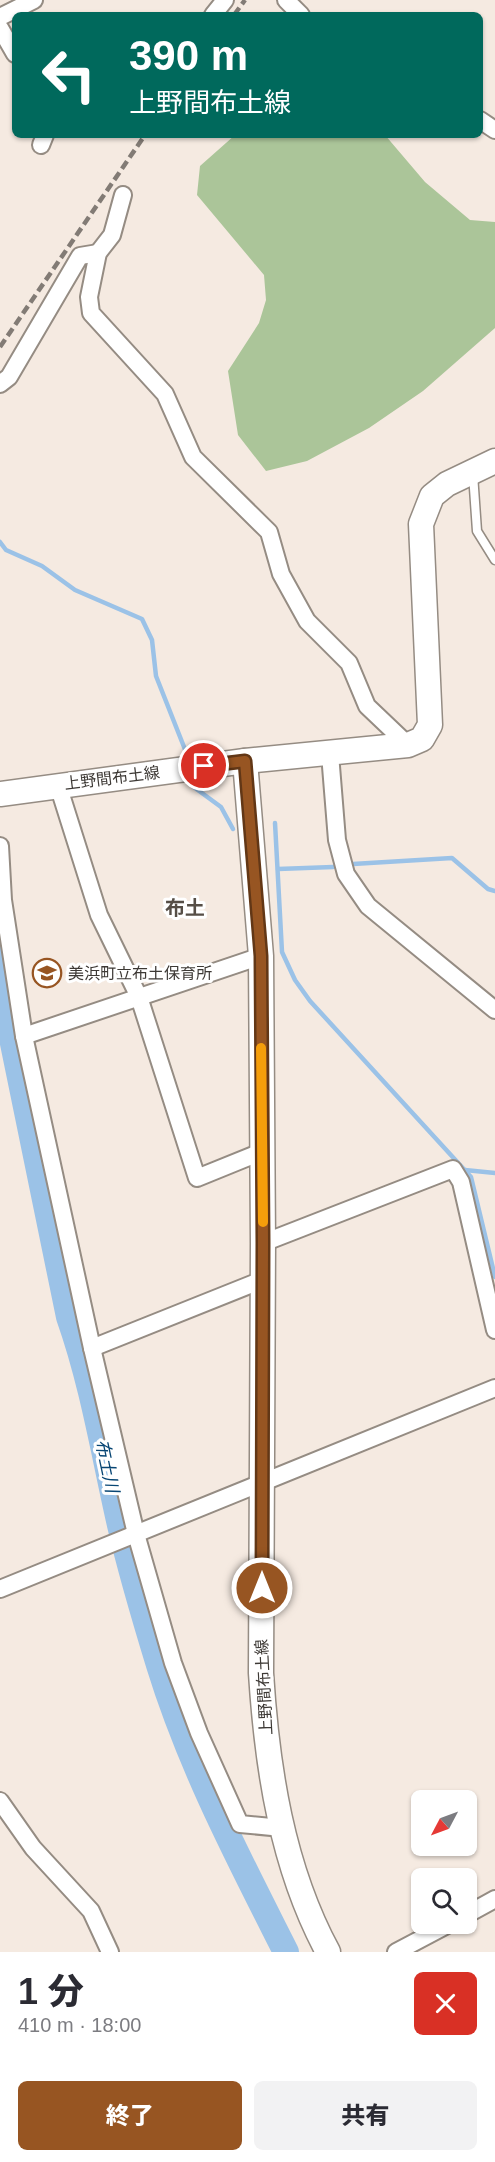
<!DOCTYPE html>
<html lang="ja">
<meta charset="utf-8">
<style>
body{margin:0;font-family:Arial,"Noto Sans JP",sans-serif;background:#f2f2f3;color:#2b2b33;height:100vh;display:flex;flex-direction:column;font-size:22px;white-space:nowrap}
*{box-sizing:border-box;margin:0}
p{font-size:20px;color:#7c7c81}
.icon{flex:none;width:33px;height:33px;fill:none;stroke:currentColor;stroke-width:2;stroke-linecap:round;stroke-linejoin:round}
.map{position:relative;height:1952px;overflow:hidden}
.sheet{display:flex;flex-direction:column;background:#fff;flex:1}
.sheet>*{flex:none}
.guide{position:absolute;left:12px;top:12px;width:471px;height:126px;border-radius:9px;box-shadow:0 2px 4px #0004;background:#00695c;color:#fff;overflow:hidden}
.needle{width:39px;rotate:229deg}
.buttons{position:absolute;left:411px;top:1790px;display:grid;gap:12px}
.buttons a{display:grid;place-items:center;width:66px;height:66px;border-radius:9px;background:#fff;box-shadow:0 2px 4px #0004;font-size:30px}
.pin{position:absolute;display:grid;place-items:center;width:51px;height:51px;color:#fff;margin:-26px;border:3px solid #fff;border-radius:50%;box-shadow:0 2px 6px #0007}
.me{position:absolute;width:66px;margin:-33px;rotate:0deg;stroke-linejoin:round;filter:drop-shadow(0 0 4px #0008)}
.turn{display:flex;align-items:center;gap:21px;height:126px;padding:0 18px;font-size:27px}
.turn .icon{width:78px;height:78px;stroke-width:2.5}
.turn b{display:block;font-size:42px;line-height:51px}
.round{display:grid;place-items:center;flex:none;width:63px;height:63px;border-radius:9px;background:#f2f2f3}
.summary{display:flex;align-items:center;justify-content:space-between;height:102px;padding:0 18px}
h1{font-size:36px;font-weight:800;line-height:45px}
.action{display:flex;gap:12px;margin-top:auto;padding:12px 18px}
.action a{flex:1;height:69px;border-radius:9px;background:#975522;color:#fff;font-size:24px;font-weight:800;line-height:69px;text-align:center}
.action a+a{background:#f2f2f3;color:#2b2b33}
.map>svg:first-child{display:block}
</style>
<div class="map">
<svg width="495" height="1952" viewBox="0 0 495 1952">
<rect width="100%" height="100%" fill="#f5eae1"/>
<path fill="#abc599" d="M235,135h150l40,47 45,38 25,2v106l-72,63 -54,37 -62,33 -41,10 -28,-36 -10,-64 31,-48 7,-23 -2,-25 -67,-80 3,-29z"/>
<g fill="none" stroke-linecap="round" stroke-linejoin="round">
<g stroke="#9bc2e7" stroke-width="4.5">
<path d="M0,542l6,8 36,16 33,24 67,29 10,21 4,36 30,76"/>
<path d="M191,785l30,22 12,22"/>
<path d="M275,823l7,129 13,28 15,21 161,176 24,100"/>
<path d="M353,864l99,-6 36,31 7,2"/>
<path d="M278,869l55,-2"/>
<path d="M465,1170l30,3"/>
</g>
<path stroke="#9bc2e7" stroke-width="26" d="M0,958l9,66 60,293c24,68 35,138 51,208 11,47 25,94 39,140 31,101 80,194 127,287"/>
<g stroke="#958c83" stroke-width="11">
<path id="lane" d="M473,474l4,57 18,29"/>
</g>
<g stroke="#958c83" stroke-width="20">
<g id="street">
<path d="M286,0l15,15"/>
<path d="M213,15l12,-15"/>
<path d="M0,17l34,-17"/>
<path d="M0,28l15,26"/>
<path d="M480,120l15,10"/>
<path d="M41,145l4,-10"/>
<path d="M123,195l-11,40 -14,18 -9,44 2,16 74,81 28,63 76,75 12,42 26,47 42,42 18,43 41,39"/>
<path d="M0,384l9,-7 71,-121 18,-3"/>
<path d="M330,754l7,86 9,34 22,32 127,104"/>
<path d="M58,785l41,130 40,82 58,181 64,-26"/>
<path d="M0,846l3,54 21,136 68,312 44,186 37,129 26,70 41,91 42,4"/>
<path d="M24,1036l237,-80"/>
<path d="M263,1243l190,-74 8,13 34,148"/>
<path d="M92,1348l170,-68"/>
<path d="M0,1589l495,-201"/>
<path d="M0,1801l33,47 58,63 19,41"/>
<path d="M466,1915l29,-16"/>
<path d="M396,1952l55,-29"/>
</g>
</g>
<g stroke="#958c83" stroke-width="27">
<g id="secondary">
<path d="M245,761l163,-16 14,-6 8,-14 -9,-201 11,-28 15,-12 48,-23"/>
<path d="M0,794l245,-33 16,195 2,287 -2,430c6,95 21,194 67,279"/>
</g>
</g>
<use href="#lane" stroke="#fff" stroke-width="8"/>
<use href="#street" stroke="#fff" stroke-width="16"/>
<use href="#secondary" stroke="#fff" stroke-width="24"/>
<g stroke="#827b75" stroke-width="4.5" stroke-dasharray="9 4.5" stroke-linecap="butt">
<path d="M234,15l11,-15"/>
<path d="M0,347l145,-212"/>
</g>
</g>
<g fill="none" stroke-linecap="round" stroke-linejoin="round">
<g stroke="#623716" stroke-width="15">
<path id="route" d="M204,766l41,-5 16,195 2,287 -1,345"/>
</g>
<use href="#route" stroke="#975522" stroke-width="10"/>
<path stroke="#f59e0b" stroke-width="10" d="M261,1048l2,174"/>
</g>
<defs>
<g id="school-ring" transform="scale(1.5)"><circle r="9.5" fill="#fff" stroke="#975522" stroke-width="1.5"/><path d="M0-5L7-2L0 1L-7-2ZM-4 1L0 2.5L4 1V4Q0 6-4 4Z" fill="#975522"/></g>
</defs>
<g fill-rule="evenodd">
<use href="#school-ring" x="47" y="973"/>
</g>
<g text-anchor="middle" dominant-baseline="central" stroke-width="6" stroke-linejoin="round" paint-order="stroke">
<g font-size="16" fill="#3d3935" stroke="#fff">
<text transform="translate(112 778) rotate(-7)">上野間布土線</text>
<text transform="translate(264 1687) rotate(-93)">上野間布土線</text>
</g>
<g font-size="16" fill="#3d3935" stroke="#fff" text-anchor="start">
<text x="68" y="973">美浜町立布土保育所</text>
</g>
<g font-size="18" font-style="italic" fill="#084674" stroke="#fff">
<text transform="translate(107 1466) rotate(78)">布土川</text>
</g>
<g font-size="20" font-weight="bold" fill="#564e46" stroke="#fff">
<text x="185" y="908">布土</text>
</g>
</g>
</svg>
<div class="buttons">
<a><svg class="needle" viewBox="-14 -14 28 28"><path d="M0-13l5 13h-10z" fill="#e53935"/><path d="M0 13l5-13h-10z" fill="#7c7c81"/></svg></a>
<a><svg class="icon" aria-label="search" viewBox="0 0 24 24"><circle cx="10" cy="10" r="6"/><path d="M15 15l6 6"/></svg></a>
</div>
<div class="pin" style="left:204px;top:766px;background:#d93025"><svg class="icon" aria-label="arrive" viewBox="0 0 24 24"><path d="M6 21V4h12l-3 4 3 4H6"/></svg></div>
<svg class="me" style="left:262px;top:1588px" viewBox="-20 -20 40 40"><circle r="17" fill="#975522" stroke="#fff" stroke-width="3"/><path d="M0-11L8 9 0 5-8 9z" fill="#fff"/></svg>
<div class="guide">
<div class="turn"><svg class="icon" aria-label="left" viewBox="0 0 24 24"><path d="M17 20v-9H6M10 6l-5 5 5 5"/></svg><div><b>390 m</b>上野間布土線</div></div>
</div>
</div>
<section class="sheet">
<div class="summary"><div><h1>1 分</h1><p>410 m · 18:00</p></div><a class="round" style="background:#d93025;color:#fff"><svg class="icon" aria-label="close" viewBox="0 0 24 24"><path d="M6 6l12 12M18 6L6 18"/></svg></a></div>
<div class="action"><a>終了</a><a>共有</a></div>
</section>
